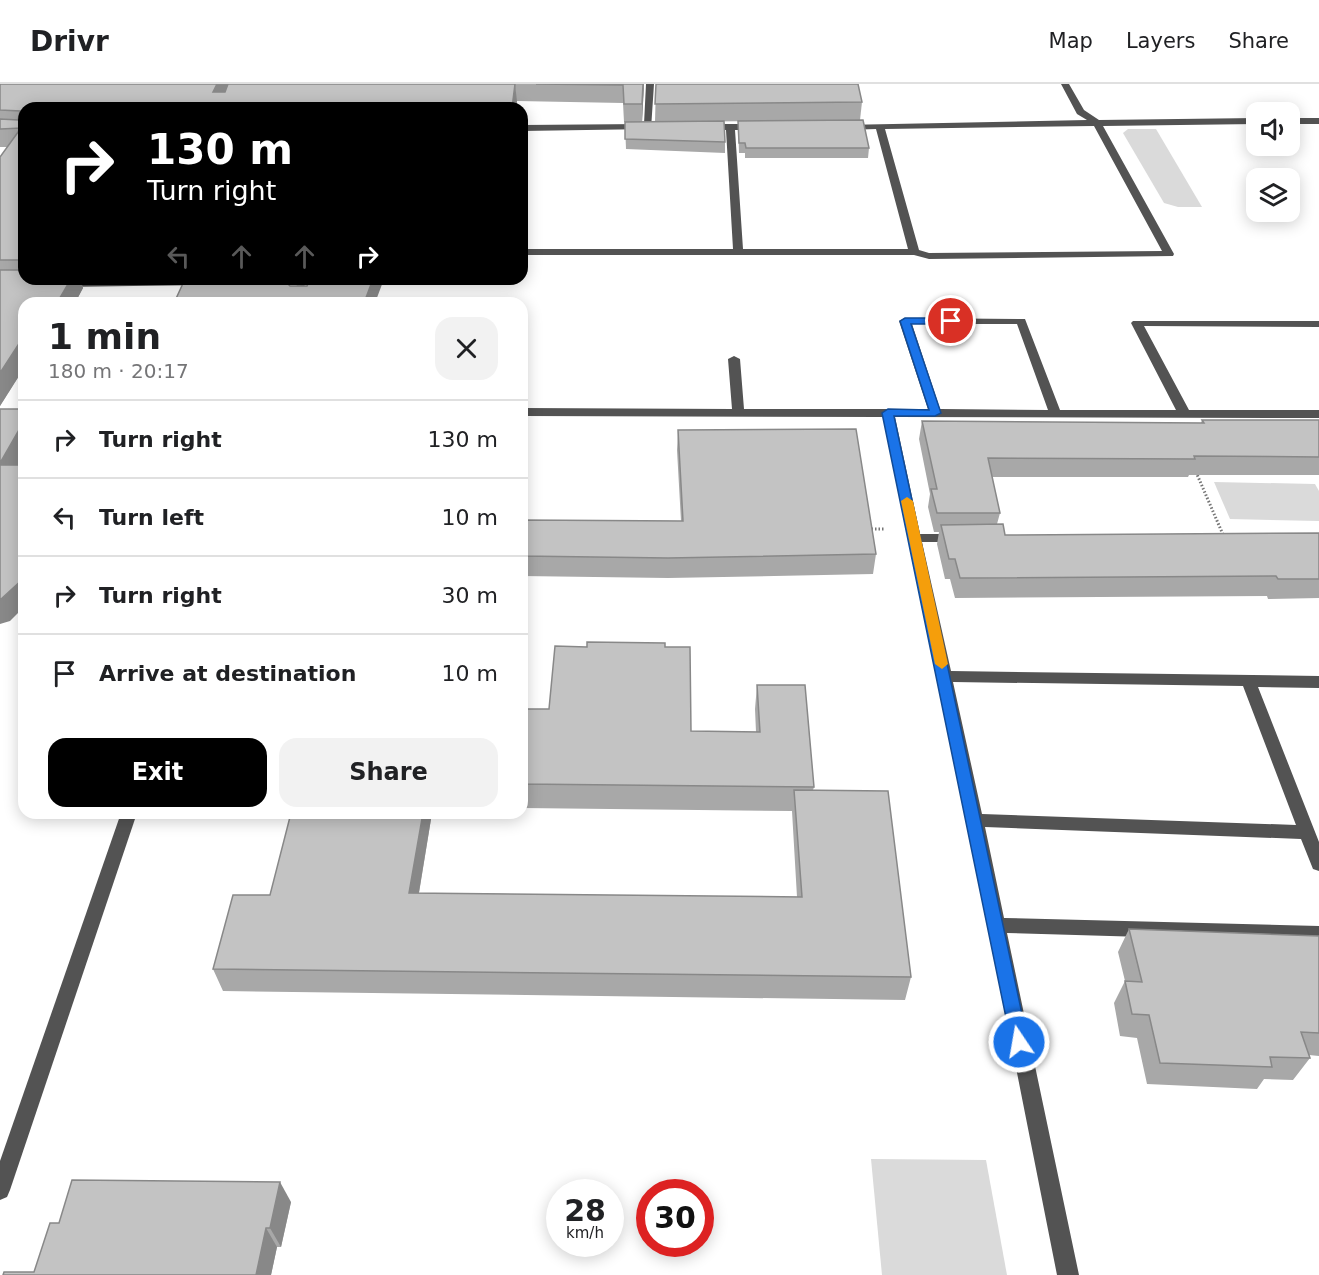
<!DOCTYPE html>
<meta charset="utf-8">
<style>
body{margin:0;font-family:"DejaVu Sans",sans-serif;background:#f2f2f2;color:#202124;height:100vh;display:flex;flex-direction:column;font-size:22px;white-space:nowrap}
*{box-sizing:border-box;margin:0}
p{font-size:20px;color:#757577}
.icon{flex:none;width:33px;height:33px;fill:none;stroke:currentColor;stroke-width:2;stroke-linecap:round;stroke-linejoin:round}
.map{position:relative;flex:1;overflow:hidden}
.drawer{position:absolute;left:18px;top:213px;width:510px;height:522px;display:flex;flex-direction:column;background:#fff;border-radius:18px;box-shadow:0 3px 15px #0003}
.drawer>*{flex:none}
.hud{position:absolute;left:18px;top:18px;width:510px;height:183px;border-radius:18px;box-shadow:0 3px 15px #0003;background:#000;color:#fff;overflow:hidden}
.buttons{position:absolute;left:1246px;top:18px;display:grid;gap:12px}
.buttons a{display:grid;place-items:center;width:54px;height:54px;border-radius:12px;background:#fff;box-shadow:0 3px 15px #0003;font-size:30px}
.speed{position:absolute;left:546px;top:1095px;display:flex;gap:12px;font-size:30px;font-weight:700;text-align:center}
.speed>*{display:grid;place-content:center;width:78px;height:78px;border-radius:50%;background:#fff;box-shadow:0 3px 15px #0003;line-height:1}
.speed small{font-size:15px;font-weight:400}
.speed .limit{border:9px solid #d22;background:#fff;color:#111}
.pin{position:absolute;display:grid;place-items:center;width:51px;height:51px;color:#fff;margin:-26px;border:3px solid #fff;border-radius:50%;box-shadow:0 2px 6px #0007}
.me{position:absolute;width:66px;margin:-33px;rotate:348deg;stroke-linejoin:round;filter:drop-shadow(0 0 4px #0008)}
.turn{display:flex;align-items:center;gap:21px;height:126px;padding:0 30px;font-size:27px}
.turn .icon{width:78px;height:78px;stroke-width:2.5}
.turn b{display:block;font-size:42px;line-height:51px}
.lanes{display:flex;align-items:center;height:57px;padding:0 30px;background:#0003;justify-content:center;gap:30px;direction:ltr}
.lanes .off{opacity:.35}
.round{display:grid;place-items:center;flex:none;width:63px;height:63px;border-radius:18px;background:#f2f2f2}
.head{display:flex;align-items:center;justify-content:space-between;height:102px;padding:0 30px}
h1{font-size:36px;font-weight:800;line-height:45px}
.button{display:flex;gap:12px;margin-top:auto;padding:12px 30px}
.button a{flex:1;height:69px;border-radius:18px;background:#000;color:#fff;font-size:24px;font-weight:800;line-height:69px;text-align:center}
.button a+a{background:#f2f2f2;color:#202124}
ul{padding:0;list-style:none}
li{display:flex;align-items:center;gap:18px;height:78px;padding:0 30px;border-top:2px solid #e0e0e0}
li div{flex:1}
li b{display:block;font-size:22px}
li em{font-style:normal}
header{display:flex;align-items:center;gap:36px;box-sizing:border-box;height:84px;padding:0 30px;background:#fff;border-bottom:2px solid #e0e0e0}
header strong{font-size:28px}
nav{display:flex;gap:33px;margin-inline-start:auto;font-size:21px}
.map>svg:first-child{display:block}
</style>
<header>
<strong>Drivr</strong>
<nav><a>Map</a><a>Layers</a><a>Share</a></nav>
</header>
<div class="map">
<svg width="1319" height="1191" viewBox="0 0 1319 1191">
<rect width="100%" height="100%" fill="#fff"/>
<g fill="#dadada">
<path d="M1128,45h28l46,78h-24l-14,-4 -41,-70z"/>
<path d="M1214,398l101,2 4,7v30l-89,-2z"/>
<path d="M871,1075l115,1 21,115h-125z"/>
</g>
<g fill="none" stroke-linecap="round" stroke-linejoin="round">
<g stroke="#757575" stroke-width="3" stroke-dasharray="1.5 2" stroke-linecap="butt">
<path d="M1196,388l28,65"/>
<path d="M868,445h16"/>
</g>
<g fill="#535353" fill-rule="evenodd">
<path d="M646,0h8l-3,45 -129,2v-6l122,-1z"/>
<path d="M1061,0h8l15,26 15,10 158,-2v6l-154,2 71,128 -1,2 -244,3 -15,-4h-392v-6h211l-7,-119 -24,-1v-4l3,-1h51l5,3 -5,3h-21l8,119h165l-32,-120 -30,1 -3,-1v-4l244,-5 -10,-6zM1094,42l68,125 -233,2 -10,-3 -34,-121z"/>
<rect x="1290" y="34" width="29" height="6"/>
<path d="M205,195l4,3 -5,3 -141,2 -5,-3 5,-3z"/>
<path d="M905,234l120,1 35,91h116l-45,-87 2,-2h186v6l-175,-1 45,84h130v8l-424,-1 25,117h36l7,4 -7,4h-34l29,129 368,5v12l-61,-1 61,155v29l-6,-2 -12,-30 -316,-12 19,91 315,8v16l-312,-9 72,342h-22l-90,-455 -84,-403 -361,-1v-8l210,1 -4,-50 6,-3 6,3 4,50h184l-29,-88zM912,240h105l31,86 -108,-1zM953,598l290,4 53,139 -314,-11z"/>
<path d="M121,729h16l-127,377 -3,7 -7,3v-39z"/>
</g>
</g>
<g fill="#a8a8a8">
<path d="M0,0h644l-2,38h-18l-1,-19 -106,-2 -1,7h-492v171h56l3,9 -8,15h-51v65l-24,38v-249l8,-10h-8z"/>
<path d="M656,0l206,18 -2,18 -205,2z"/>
<path d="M738,37l131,27 -1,10h-123v-5h-6z"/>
<path d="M625,38l100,20v11l-99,-4z"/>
<path d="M292,195h15l-3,7 71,17 -85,-17h7z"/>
<path d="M1202,336h117v55h-130l-1,2h-196l8,36 -3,11 8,11 314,-2v65l-51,1 -1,-3 -312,2 -5,-19h-5l-8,-35 2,-12h-5l-6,-25 2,-13 -11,-55 3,-18 279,2z"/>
<path d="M678,346l198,124 -3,20 -205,4 -146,-2v-56l159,1 -4,-71z"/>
<path d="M665,563l26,84 65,1 -1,-23 2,-24 57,102 -1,3 98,187 -6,23 -682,-9 -10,-22 57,-74 21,-82h141l-13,80 378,4 -5,-86 -270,-3v-99h27z"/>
<path d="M1129,845l190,7v120l-10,-1 1,3 -17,22 -29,-1 -7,10 -110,-5 -10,-46 -17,-2 -6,-33 11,-22 -7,-29z"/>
<path d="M291,1118l-10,45h-4l-6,28h-268l31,-3 25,-49z"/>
</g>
<g fill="#888">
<path d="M217,0h12l-11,24 -5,-16z"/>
<path d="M515,0l2,17 -1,7h-4z"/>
<path d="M643,0h1l-2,38v-18z"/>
<path d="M71,195h9l3,9 -8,15h-18z"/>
<path d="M299,195h8l-5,13z"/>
<path d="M373,195h11l-9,24h-11z"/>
<path d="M24,252v32l-24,38v-33z"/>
<path d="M24,337v35l-16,29 -8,-17v-5z"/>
<path d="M24,494v29l-14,14 -10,3v-24z"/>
<path d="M423,729h9l-17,103 -6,-23z"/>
<path d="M280,1098l11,20 -10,45 -11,-19z"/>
<path d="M266,1144l11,19 -6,28h-15z"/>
</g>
<g fill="#c3c3c3" stroke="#888" stroke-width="1.5">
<path d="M0,0h217l-4,8h12l3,-8h287l-3,24h-488v152h-24v-103l21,-29 -21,1v-10l18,1 2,-9 -20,-1z"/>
<path d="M536,0h107l-1,20h-18l-1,-19z"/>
<path d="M656,0h202l4,18 -207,2z"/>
<path d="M863,36l6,28h-123l-1,-5h-6l-1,-22z"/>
<path d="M724,37l1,21 -100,-3v-17z"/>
<path d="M0,186h24v9h47l-14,24h-33v33l-24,37z"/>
<path d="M185,195h98l7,7h17l3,-7h63l-9,24h-190z"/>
<path d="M0,325h24v12l-24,42z"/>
<path d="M1202,336h117v37l-125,-1 1,3 -207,-1 12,55h-63l-6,-24h6l-15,-68 282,2z"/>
<path d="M856,345l20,125 -208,4 -146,-2v-36l161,1 -5,-91z"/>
<path d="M0,381h24v113l-24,22z"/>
<path d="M1003,440l2,11 314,-2v46h-41l-2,-3 -316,2 -5,-19h-6l-8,-34z"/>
<path d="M587,558l78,1v4h25l1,84 69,1 -3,-47h48l9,102 -292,-3v-75h27l6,-63 32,1z"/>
<path d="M794,706l94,1 23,186 -698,-8 20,-74h37l21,-82h132l-14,80 393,4z"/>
<path d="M1129,845l190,7v97l-18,-1 9,26 -40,-1 2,10 -112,-4 -11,-48 -17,-1 -7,-33 17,1z"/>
<path d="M72,1096l208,2 -10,46h-4l-10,47h-253l1,-3h30l16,-49h9z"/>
</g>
<path fill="#1a73e8" stroke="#114b97" stroke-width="1.5" d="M905,234h46l5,3 -5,3h-40l30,89 -6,3h-41l134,626 -3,5 -6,2 -6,-2 -2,-5 -129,-629 6,-4 41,1 -29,-89z"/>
<path fill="#f59e0b" d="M907,413l6,4 35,163 -6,5 -7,-5 -34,-163z"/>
</svg>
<div class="buttons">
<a><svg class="icon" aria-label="sound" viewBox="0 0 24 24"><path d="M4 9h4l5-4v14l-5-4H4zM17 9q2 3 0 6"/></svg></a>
<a><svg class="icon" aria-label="layers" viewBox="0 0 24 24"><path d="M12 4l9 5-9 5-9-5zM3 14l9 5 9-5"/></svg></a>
</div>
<div class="speed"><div>28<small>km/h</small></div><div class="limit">30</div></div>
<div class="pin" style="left:951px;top:237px;background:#d93025"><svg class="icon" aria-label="arrive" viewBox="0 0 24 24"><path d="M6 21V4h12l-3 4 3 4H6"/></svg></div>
<svg class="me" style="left:1019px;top:958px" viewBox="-20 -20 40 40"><circle r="17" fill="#1a73e8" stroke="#fff" stroke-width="3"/><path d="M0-11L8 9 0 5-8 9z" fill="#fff"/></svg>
<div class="hud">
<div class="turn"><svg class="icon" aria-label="right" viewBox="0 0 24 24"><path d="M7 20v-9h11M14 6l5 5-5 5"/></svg><div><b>130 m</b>Turn right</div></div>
<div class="lanes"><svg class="icon off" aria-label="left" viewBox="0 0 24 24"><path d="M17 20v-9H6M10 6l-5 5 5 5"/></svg><svg class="icon off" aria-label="ahead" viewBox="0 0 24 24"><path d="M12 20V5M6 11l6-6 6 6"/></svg><svg class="icon off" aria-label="ahead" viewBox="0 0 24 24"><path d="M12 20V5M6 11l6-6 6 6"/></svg><svg class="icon" aria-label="right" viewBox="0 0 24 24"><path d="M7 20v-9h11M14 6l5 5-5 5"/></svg></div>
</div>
<section class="drawer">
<div class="head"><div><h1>1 min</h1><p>180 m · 20:17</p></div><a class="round"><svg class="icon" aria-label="close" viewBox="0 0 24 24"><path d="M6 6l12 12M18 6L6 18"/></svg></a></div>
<ul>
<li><svg class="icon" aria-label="right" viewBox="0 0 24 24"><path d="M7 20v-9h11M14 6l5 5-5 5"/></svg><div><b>Turn right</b></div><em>130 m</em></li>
<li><svg class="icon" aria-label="left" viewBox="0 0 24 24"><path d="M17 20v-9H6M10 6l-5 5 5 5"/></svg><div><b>Turn left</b></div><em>10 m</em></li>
<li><svg class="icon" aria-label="right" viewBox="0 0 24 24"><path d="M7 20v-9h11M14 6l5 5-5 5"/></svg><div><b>Turn right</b></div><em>30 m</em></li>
<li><svg class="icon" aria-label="arrive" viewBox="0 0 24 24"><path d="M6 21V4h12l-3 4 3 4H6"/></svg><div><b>Arrive at destination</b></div><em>10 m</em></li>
</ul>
<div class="button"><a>Exit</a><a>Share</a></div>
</section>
</div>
